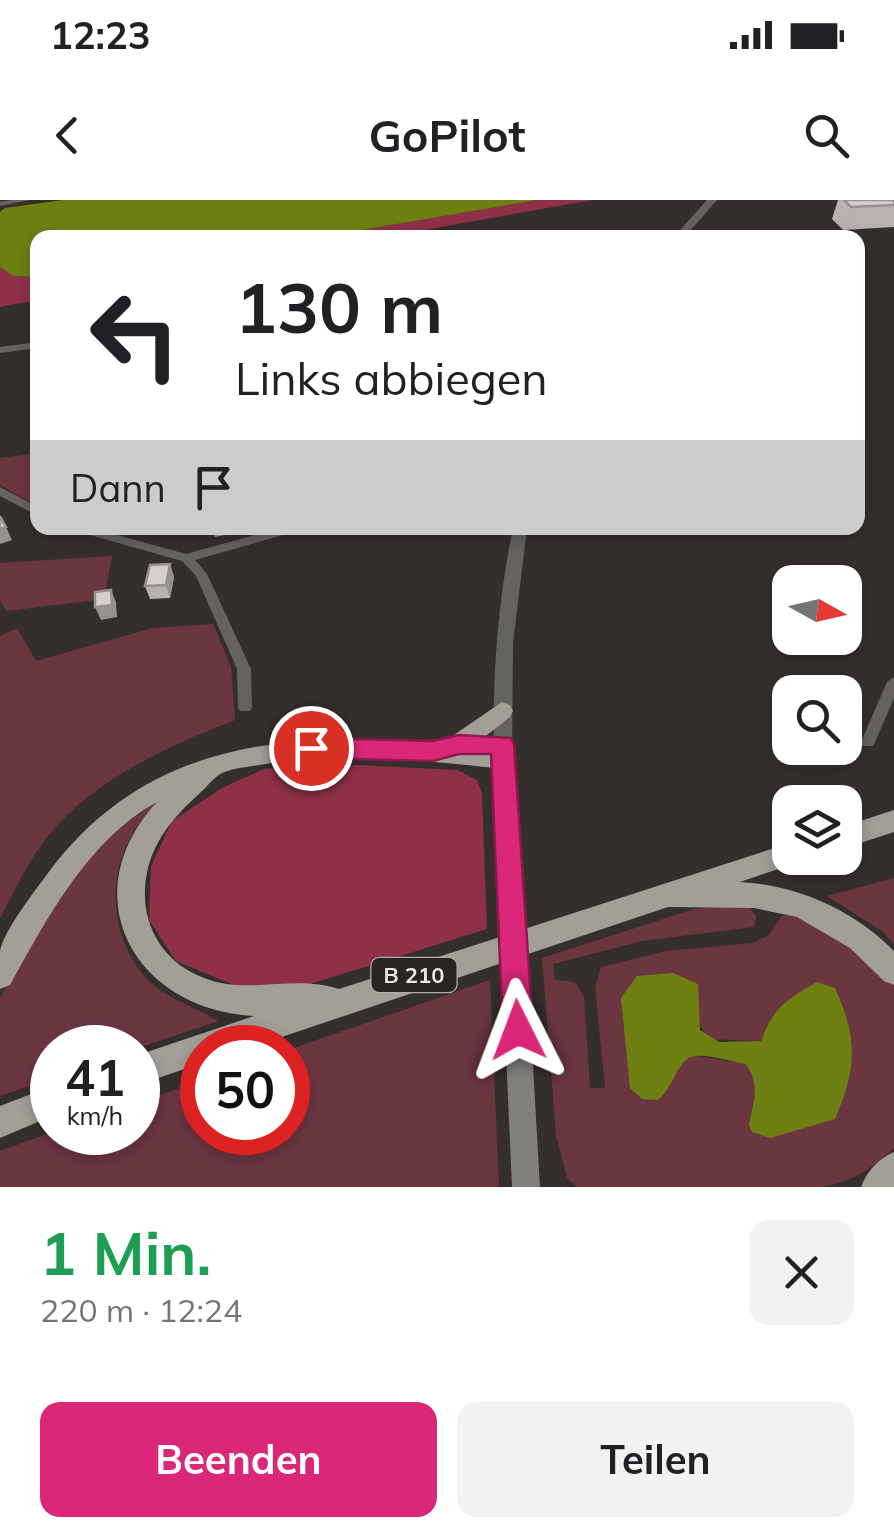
<!DOCTYPE html>
<html lang="de">
<meta charset="utf-8">
<style>
body{margin:0;font-family:Mulish,sans-serif;background:#f2f2f2;color:#202124;height:100vh;display:flex;flex-direction:column;font-size:38px;white-space:nowrap}
*{box-sizing:border-box;margin:0}
p{font-size:32px;color:#757577}
.icon{flex:none;width:55px;height:55px;fill:none;stroke:currentColor;stroke-width:2;stroke-linecap:round;stroke-linejoin:round}
.map{position:relative;height:987px;overflow:hidden}
.panel{display:flex;flex-direction:column;background:#fff;flex:1}
.panel>*{flex:none}
.top-card{position:absolute;left:30px;top:30px;width:835px;height:305px;border-radius:20px;box-shadow:0 5px 15px #0003;background:#fff;color:#202124;overflow:hidden}
.needle{width:65px;rotate:98deg}
.controls{position:absolute;left:772px;top:365px;display:grid;gap:20px}
.controls a{display:grid;place-items:center;width:90px;height:90px;border-radius:20px;background:#fff;box-shadow:0 5px 15px #0003;font-size:50px}
.speed{position:absolute;left:30px;top:825px;display:flex;gap:20px;font-size:50px;font-weight:700;text-align:center}
.speed>*{display:grid;place-content:center;width:130px;height:130px;border-radius:50%;background:#fff;box-shadow:0 5px 15px #0003;line-height:1}
.speed small{font-size:25px;font-weight:400}
.speed .limit{border:15px solid #d22;background:#fff;color:#111}
.pin{position:absolute;display:grid;place-items:center;width:85px;height:85px;color:#fff;margin:-42px;border:5px solid #fff;border-radius:50%;box-shadow:0 2px 10px #0007}
.me{position:absolute;width:110px;margin:-55px;rotate:357deg;stroke-linejoin:round;filter:drop-shadow(0 0 8px #0008)}
.turn{display:flex;align-items:center;gap:35px;height:210px;padding:0 40px;font-size:45px}
.turn .icon{width:130px;height:130px;stroke-width:2.5}
.turn b{display:block;font-size:70px;line-height:85px}
.then{display:flex;align-items:center;height:95px;padding:0 40px;background:#0003;gap:20px;font-size:38px}
.round{display:grid;place-items:center;flex:none;width:105px;height:105px;border-radius:20px;background:#f2f2f2}
.overview{display:flex;align-items:center;justify-content:space-between;height:170px;padding:0 40px}
h1{font-size:60px;font-weight:700;line-height:75px;color:#1e9e55}
.primary-button{display:flex;gap:20px;margin-top:auto;padding:20px 40px}
.primary-button a{flex:1;height:115px;border-radius:20px;background:#db2777;color:#fff;font-size:40px;font-weight:700;line-height:115px;text-align:center}
.primary-button a+a{background:#f2f2f2;color:#202124}
.status{display:flex;justify-content:space-between;align-items:center;height:70px;padding:0 50px;background:#fff;direction:ltr}
.status svg{height:28px;fill:currentColor}
header{display:flex;justify-content:space-between;align-items:center;height:130px;padding:0 40px;background:#fff;font-size:45px;font-weight:700}
.map>svg:first-child{display:block}
</style>
<div class="status"><b>12:23</b><svg viewBox="0 0 49 12"><path d="M0 12V9h3v3zM5 12V6h3v6zM10 12V3h3v9zM15 12V0h3v12zM26 1h20v11H26zM47 4h2v5h-2z"/></svg></div>
<header><svg class="icon" aria-label="back" viewBox="0 0 24 24"><path d="M15 5l-7 7 7 7"/></svg>GoPilot<svg class="icon" aria-label="search" viewBox="0 0 24 24"><circle cx="10" cy="10" r="6"/><path d="M15 15l6 6"/></svg></header>
<div class="map">
<svg width="894" height="987" viewBox="0 0 894 987">
<rect width="100%" height="100%" fill="#342f2b"/>
<g fill="#6c3641" fill-rule="evenodd">
<path d="M37,253h1l-1,53 -37,-21v-27z"/>
<path d="M112,356l-8,43 -98,12 -6,-10v-38z"/>
<path d="M213,424l18,43 4,53c-69,27 -148,62 -193,124 -17,23 -29,50 -42,75v-283l17,-8 19,33 117,-33z"/>
<path d="M168,593c-15,15 -30,29 -39,47 -24,46 -15,108 22,143 14,14 49,26 67,38l-80,27h-86v30l-52,18v-98l32,-57 50,-78 39,-36z"/>
<path d="M894,678v66l-12,-13 -55,-35z"/>
<path d="M738,704l12,4 6,8 -2,11 -112,14 -89,23 2,16 20,2 9,15 6,91h15l-10,-100 6,-21 65,-16 87,-8 16,-8 13,-19 12,-2 75,42 25,30v162c-22,21 -41,33 -71,39h-246l-10,-9 -11,-43 -14,-177 152,-49zM672,773l26,12 -1,35 11,19 53,2 7,-21 -19,105 7,-45 -11,-16 -52,-9 -7,4z"/>
<path d="M490,780l9,207h-499v-36l52,-19h86v-29l64,-23v52h86v-82z"/>
</g>
<g fill="#8e3048">
<path d="M537,0h56l-208,37h-64z"/>
<path d="M0,67l13,9 24,1v23l-37,7z"/>
<path d="M318,563l139,7 20,10 5,13 5,136 -193,60 -60,-4 -58,-24 -27,-41 2,-54 21,-45 50,-33 42,-19z"/>
</g>
<g fill="#6e8012">
<path d="M63,0h474l-216,37 -283,1 -1,39 -24,-1 -13,-9v-55l5,-4z"/>
<path d="M673,773l25,11 2,46 19,12 42,-1c11,-33 28,-43 56,-59l18,6c23,51 22,80 0,131l-65,19 -18,-6 -3,-7c4,-23 12,-43 -4,-61 -13,-2 -48,-14 -58,-5 -12,10 -14,28 -29,41l-16,-1 -12,-11 -9,-90 16,-22z"/>
</g>
<g fill="none" stroke-linecap="round" stroke-linejoin="round">
<g fill="#646360" fill-rule="evenodd">
<path d="M11,0h19l-30,6v-4z"/>
<path d="M38,142v6l-38,5v-6z"/>
<path d="M0,287l38,20v9l-38,-20z"/>
<path d="M74,328h18l94,26 95,-26h18l-2,3 -102,29 12,14 44,95 1,38 -2,4h-10l-2,-4 -1,-38 -41,-93 -14,-15 -106,-30z"/>
<path d="M894,477v21l-19,44 -2,4h-10l-2,-4 26,-60z"/>
</g>
<g fill="#646360" fill-rule="evenodd">
<path d="M707,0h10l-33,38h-11z"/>
<path d="M513,328h14l-14,115 -1,116 -2,5 -7,3 -7,-3 -2,-5c-2,-78 3,-154 19,-231z"/>
</g>
<g fill="#81807b" fill-rule="evenodd">
<path d="M503,550l7,3 4,6 7,116 -4,7 -8,4 -8,-4 -4,-7 -5,-116 4,-6z"/>
<path d="M518,818l9,4 4,9 9,156h-28l-7,-156 4,-9z"/>
</g>
<g fill="#a19f98" fill-rule="evenodd">
<path d="M502,502l8,3 3,6 -3,6 -37,29 38,6 4,7 -4,7 -8,3c-81,-9 -163,-18 -244,-4 -12,2 -26,3 -37,8 -8,4 -15,14 -22,20 -30,27 -53,55 -55,96 -2,37 18,71 52,86 47,23 94,-2 142,14l451,-146v15h11l-2,4 -59,20c57,3 114,28 154,69v34l-10,-4 -34,-33 -53,-31 -43,-9 -86,-1 -419,141h-47v15l-64,22v-30l116,-39c-120,-6 -183,-121 -97,-214 -69,38 -110,116 -147,183l-10,4c0,-12 0,-27 0,-38 4,-21 35,-60 48,-78 100,-135 245,-142 400,-130l3,-6z"/>
<path d="M894,610v22l-49,16v-22z"/>
<path d="M52,886v30l-52,22v-32z"/>
<path d="M894,952v35h-33c6,-16 17,-28 33,-35z"/>
</g>
<path stroke="#81807b" stroke-width="26" d="M509,675l9,156"/>
</g>
<g fill="#b9b1af">
<path d="M838,0h56v27l-51,3 -11,-11z"/>
<path d="M170,364l4,13 -4,21 -20,1 -5,-13z"/>
</g>
<g fill="#96908f">
<path d="M6,327l6,13 -12,4v-15z"/>
<path d="M212,328h40l1,2 -38,7z"/>
<path d="M170,364l4,13 -4,21 -4,-13z"/>
<path d="M111,390l5,12 1,15 -16,3 -6,-13z"/>
</g>
<g fill="#d7cecc" stroke="#96908f" stroke-width="2.5">
<path d="M844,0h50v5l-43,2z"/>
<path d="M0,316l6,11 -6,2z"/>
<path d="M170,364l-4,21 -21,1 5,-21z"/>
<path d="M111,390l1,15 -17,2v-15z"/>
</g>
<path fill="#db2777" stroke="#8e194d" stroke-width="2.5" d="M459,535l52,3 3,6 19,286 -5,11 -10,4 -11,-4 -4,-11 -12,-276h-32l-26,7 -122,-3 -8,-3 -4,-7 4,-7 8,-3 122,3z"/>
<g text-anchor="middle" dominant-baseline="central" stroke-width="10" stroke-linejoin="round" paint-order="stroke">
<rect fill="#2a2521" stroke="#b1adaa" stroke-width="2.5" x="371.5" y="758" width="85" height="34" rx="8"/>
<g font-size="22" font-weight="bold" fill="#ebe7e4">
<text x="414" y="775">B 210</text>
</g>
</g>
</svg>
<div class="controls">
<a><svg class="needle" viewBox="-14 -14 28 28"><path d="M0-13l5 13h-10z" fill="#e53935"/><path d="M0 13l5-13h-10z" fill="#757577"/></svg></a>
<a><svg class="icon" aria-label="search" viewBox="0 0 24 24"><circle cx="10" cy="10" r="6"/><path d="M15 15l6 6"/></svg></a>
<a><svg class="icon" aria-label="layers" viewBox="0 0 24 24"><path d="M12 4l9 5-9 5-9-5zM3 14l9 5 9-5"/></svg></a>
</div>
<div class="speed"><div>41<small>km/h</small></div><div class="limit">50</div></div>
<div class="pin" style="left:311px;top:548px;background:#d93025"><svg class="icon" aria-label="arrive" viewBox="0 0 24 24"><path d="M6 21V4h12l-3 4 3 4H6"/></svg></div>
<svg class="me" style="left:518px;top:830px" viewBox="-20 -20 40 40"><path d="M0-17L14 15 0 8-14 15z" fill="#db2777" stroke="#fff" stroke-width="4"/></svg>
<div class="top-card">
<div class="turn"><svg class="icon" aria-label="left" viewBox="0 0 24 24"><path d="M17 20v-9H6M10 6l-5 5 5 5"/></svg><div><b>130 m</b>Links abbiegen</div></div>
<div class="then">Dann<svg class="icon" aria-label="arrive" viewBox="0 0 24 24"><path d="M6 21V4h12l-3 4 3 4H6"/></svg></div>
</div>
</div>
<section class="panel">
<div class="overview"><div><h1>1 Min.</h1><p>220 m · 12:24</p></div><a class="round"><svg class="icon" aria-label="close" viewBox="0 0 24 24"><path d="M6 6l12 12M18 6L6 18"/></svg></a></div>
<div class="primary-button"><a>Beenden</a><a>Teilen</a></div>
</section>
